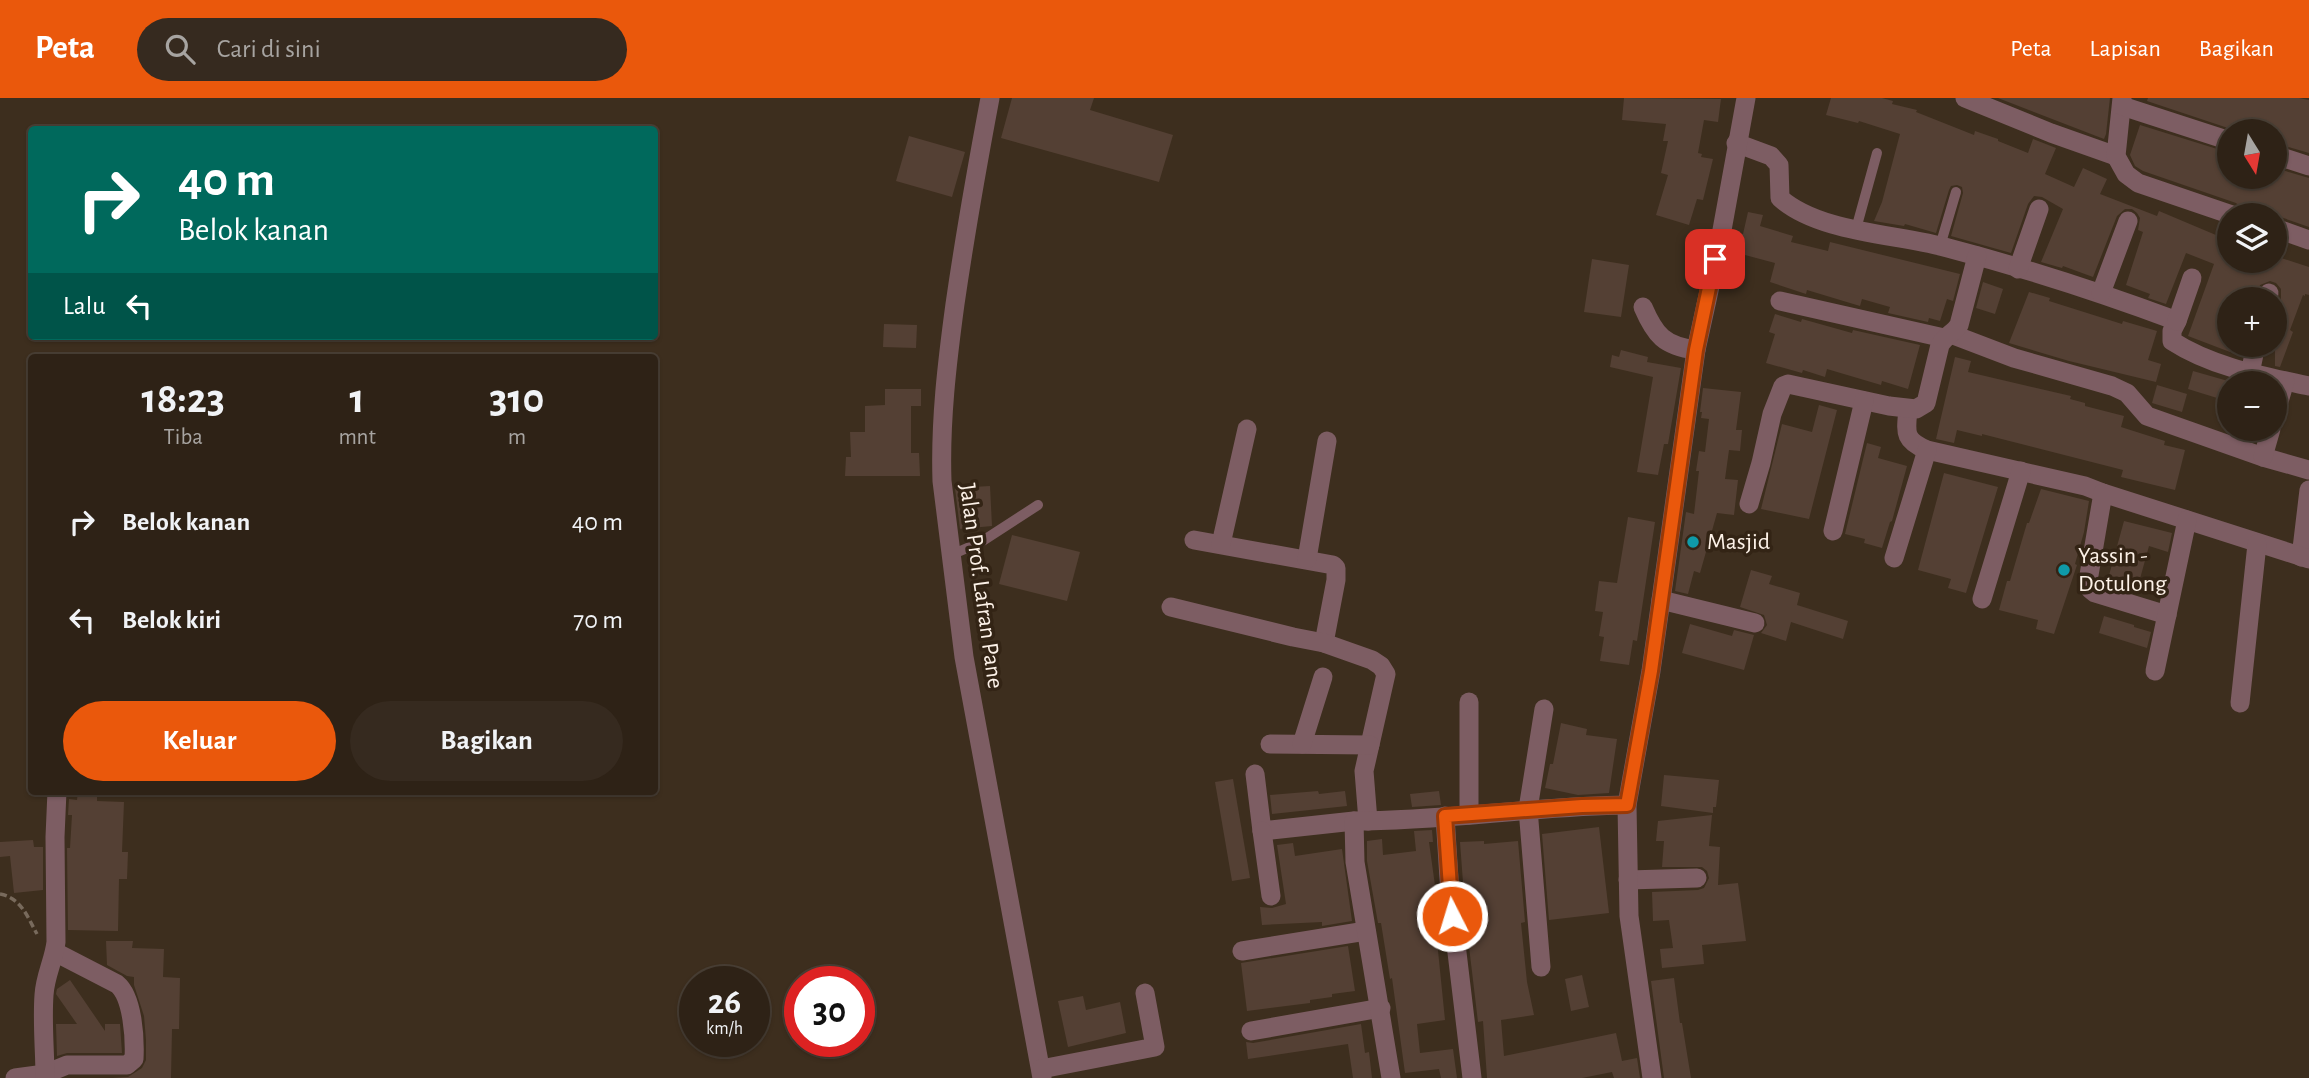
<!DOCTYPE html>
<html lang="id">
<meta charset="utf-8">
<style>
body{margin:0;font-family:"Alegreya Sans",sans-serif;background:#362a1f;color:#f1f3f6;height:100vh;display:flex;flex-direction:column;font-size:26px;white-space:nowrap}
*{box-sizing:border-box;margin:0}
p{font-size:23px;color:#a7a4a1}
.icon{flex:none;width:38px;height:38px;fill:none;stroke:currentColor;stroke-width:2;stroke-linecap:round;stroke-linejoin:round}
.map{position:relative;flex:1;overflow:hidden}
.drawer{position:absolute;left:28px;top:256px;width:630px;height:441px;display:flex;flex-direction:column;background:#2e2216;border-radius:7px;box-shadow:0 2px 5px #0004,0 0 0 2px #493f35}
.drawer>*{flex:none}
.hud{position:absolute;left:28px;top:28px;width:630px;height:214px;border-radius:7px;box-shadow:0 2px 5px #0004,0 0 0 2px #493f35;background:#00695c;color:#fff;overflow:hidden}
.needle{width:46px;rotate:169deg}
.tools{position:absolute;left:2217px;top:21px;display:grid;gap:14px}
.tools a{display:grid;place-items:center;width:70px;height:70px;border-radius:50%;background:#2e2216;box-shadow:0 2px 5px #0004,0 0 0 2px #493f35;font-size:35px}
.speed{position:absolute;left:679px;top:868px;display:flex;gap:14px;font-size:35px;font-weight:700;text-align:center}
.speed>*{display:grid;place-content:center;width:91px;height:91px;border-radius:50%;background:#2e2216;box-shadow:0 2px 5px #0004,0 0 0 2px #493f35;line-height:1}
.speed small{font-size:18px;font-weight:400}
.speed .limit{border:10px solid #d22;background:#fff;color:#111}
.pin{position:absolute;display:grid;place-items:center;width:60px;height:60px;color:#fff;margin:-30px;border-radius:14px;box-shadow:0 4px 10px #0006}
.me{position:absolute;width:77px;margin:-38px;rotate:355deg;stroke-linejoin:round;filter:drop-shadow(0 0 5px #0008)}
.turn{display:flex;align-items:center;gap:24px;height:147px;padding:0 35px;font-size:32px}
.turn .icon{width:91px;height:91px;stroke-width:2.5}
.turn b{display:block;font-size:49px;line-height:60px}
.then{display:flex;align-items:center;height:66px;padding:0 35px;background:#0003;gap:14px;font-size:26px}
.eta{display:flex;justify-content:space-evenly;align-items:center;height:119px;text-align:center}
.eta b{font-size:42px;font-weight:700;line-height:49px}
.button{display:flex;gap:14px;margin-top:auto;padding:14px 35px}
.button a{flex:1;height:80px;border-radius:42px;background:#ea580c;color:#fff;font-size:28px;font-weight:700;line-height:80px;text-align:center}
.button a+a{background:#362a1f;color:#f1f3f6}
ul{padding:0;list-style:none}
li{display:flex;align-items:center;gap:21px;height:98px;padding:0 35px}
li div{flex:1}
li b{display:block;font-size:26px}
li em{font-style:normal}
header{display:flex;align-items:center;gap:42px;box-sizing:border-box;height:98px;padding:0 35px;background:#ea580c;color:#fff}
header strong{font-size:33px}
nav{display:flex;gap:38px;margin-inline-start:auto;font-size:24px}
.search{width:490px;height:63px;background:#362a1f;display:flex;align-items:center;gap:18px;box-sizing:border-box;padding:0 24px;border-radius:38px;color:#a7a4a1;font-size:26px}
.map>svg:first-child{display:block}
</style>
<header>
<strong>Peta</strong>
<div class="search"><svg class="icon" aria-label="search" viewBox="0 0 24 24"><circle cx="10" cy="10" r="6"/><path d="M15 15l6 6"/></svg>Cari di sini</div>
<nav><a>Peta</a><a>Lapisan</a><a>Bagikan</a></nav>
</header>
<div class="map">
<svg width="2309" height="980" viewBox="0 0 2309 980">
<rect width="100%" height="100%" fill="#3d2e1e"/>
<g fill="#544034">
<path d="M1012,0h82l-4,12 83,25 -14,47 -158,-44z"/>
<path d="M1624,0l97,1 -3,23 -14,-2 -6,33 4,1 -1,3 12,2 -10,41 -6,-1 -8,26 -33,-10 12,-40 -7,-2 7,-32h-5l3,-17 -44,-4z"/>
<path d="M1831,0h51l11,3 -1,3 25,6 -1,2 58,23 1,-4 23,8v2l30,12 5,-14 23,9 -11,26 29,13 9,-19 24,11 -7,15 57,22 2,-5 64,27 5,-12 2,1v34h45v-5l34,11v28l-4,-1v2l-2,-1 -13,35 3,2 -13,35 -5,-1v-41l5,-11 -4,-2 5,-13v-10l-5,-6 -6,-2 -10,4 -4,14h-26v53l-42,-16 26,-72 -28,-11 -20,51 -18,-6 2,-4 -24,-9 17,-53 -5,-2 2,-12 -3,-5 -5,-4h-7l-8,7 -24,61 -30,-11 -1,2 -21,-6 22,-53 -21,-12 -8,-1 -6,8 -17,49 -60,-17 12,-43 -1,-6 -5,-2 -6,1 -2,4 -13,43 -31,-9 -1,2 -30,-5 8,-19 18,-68 -41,-13 -1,2 -32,-8z"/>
<path d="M1998,0h112l-4,36 -2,5z"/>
<path d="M2148,0h151l10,2v53l-34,-10v-12h-38l-90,-30z"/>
<path d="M2140,27l90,28v24h45v-9l34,10v49l-34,-12h-30l1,-3 -10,-9 -93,-32 -8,-5 -5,-11z"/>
<path d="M909,38l56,16 -13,45 -56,-16z"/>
<path d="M1748,114l15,3 -3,11 33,10 -2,6 37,9 2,-9 130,32 -7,27 -6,-2 -7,22 -11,-3 -1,4 -40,-9 2,-6 -28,-8 -2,7 -53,-16 -1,4 -36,-12 5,-19 -45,-12 4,-19 9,2z"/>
<path d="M1592,161l37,6 -8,52 -37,-5z"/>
<path d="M1983,184l20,7 -8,25 -19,-6z"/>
<path d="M2029,194l21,6 -1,3 73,23 1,-3 34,10 -9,29 13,4 -5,18 -87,-21 -60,-18z"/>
<path d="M1775,216l26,8 1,-3 50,14 1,-3 67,15 -12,44 -26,-8 -1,4 -54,-16 -2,8 -22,-7 -1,3 -36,-10 9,-29 -6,-2z"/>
<path d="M884,226l33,1 -1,23 -33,-1z"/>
<path d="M1621,252l27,7 -1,5 34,6 -13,76h-4l-6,31 -21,-3 16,-95 -43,-10 2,-12 7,2z"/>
<path d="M1955,259l16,4 -3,11 103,24 -1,3 15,4v3l39,10 -3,11 44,14 -1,4 21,5 -10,40 -54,-13 2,-7 -141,-36v2l-25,-6 -3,13 -18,-4z"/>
<path d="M2193,273l35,10 2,2v19l-42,-13z"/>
<path d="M2157,287l30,9 -5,18 -30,-9z"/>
<path d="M1703,290l38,4 -5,38h6l-2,21 -11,-1 -4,29 13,1 -4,35 -17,-2 -17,60 -6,-2 -6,23 -13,-3 11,-79 8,2 5,-43h-3l3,-20 6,1 4,-33 -8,-1 1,-6h-2z"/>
<path d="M885,291h36v17h-10v47h8l1,23h-75l1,-19h5l-1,-25h15v-26l20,-1z"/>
<path d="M1819,307l18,5 -28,109 -48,-10 21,-85 30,8z"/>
<path d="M1867,345l14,4 -3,11 29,8 -15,55 -2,1 -8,26 -18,-5 1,-4 -20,-5z"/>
<path d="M1944,375l54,14 -32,106 -18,-5 3,-9 -33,-9z"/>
<path d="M990,388l2,40 -32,3 -5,-41z"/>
<path d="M2041,391l48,12 -5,31 -9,32 2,1 -23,69 -18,-5 2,-9 -39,-10 8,-29h3l17,-58h2z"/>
<path d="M1628,419l27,5 -18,119 -4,-1 -4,25 -29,-4 4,-24 -5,-1 4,-24 -8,-1 4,-30 18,2z"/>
<path d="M2124,423l48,12 -4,19 -19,-6 -11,40 -30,-7z"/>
<path d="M1012,437l68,17 -13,49 -68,-17z"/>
<path d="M1751,472l21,6 -3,8 31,9 -3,12 51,16 -5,18 -52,-17 -5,19 -25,-8 6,-8 -3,-10 -24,-8z"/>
<path d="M2104,518l30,9v2l17,5 -4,16 -48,-15z"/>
<path d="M1690,526l42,12 2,-6 20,5 -10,35 -62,-17z"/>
<path d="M1561,625l26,6 -1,6 31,4 -8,54 -31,2 -33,-7 5,-24h3z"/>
<path d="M1664,677l55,5 -3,27h-3v6l-52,-7z"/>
<path d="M1233,681l17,99 -18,3 -17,-99z"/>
<path d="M78,693h19v10l27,1 -2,50h6l-1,27h-8l-1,52 -50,-1 -1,-82h3l2,-33h-4l1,-16 8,1z"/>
<path d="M1318,693l1,3 26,-3 2,15 -75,8 -2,-19z"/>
<path d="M1439,693l2,14 -29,2 -2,-13z"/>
<path d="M1712,717l-3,31 11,1 -2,38 20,-2 8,58 -44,4 2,19 -42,4 -2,-19 13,-1 -4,-28 -16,1 -1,-29 46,-2 6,-2 5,-10 -2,-7 -5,-4h-40l2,-26h-8l2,-20z"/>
<path d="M1599,729l10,86 -60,7 -7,-86z"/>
<path d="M1432,732l1,12h-4l8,58 -4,1 12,119 -28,4 3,29 33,-4 4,29h-16l-2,-9 -34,4 -13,-95 -2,1 -9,-56h-3l-11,-62v-20l15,-2 1,16 33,-4 -2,-20z"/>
<path d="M33,742l1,7h9v43l-29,3 -4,-37 -10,1v-15z"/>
<path d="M1484,743v3l34,-3 7,81 -4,1 6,59 7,33 -33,5 3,36 112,-23 6,28 15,-3 3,20h-26l-2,-6 -30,6h-95l-4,-57 -5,1 -15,-126h1l-4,-54z"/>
<path d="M1293,745l2,13 47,-7 10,72 -30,5v-4l-60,3 -2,-18 12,1 14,-4 -9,-59z"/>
<path d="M106,843h27l-1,7 32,1 -1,28 17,1 -1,51h-7l-1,49h-59l16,-1 14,-9 4,-8v-20l-2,-24 -10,-31v-8l-7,-1 -20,-11z"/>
<path d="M1348,848l7,45 -23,3v3l-22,3v3l-63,8 -6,-48z"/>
<path d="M1582,877l7,32 -18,4 -6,-32z"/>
<path d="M1674,880l6,45h2l9,55h-27l-13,-97z"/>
<path d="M70,882l35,51v-7h15l2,29h-55l-10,3 -1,-32h21l-21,-30 1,-5z"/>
<path d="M1083,898l3,14 34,-8 6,31 -58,14 -10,-46z"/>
<path d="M1361,926l4,29 4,-1 3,26h-19l-5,-34 -100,15 -2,-17 7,1z"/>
</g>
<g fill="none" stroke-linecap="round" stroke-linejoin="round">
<path stroke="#786a5c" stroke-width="3.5" stroke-dasharray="7 3.5" stroke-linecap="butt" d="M0,796c21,4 27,22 37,40"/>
<g stroke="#7d5d63" stroke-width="10">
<path d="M1856,131l21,-76"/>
<path d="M1940,148l16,-54"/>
<path d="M951,457l30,-13 57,-37"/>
</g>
<g stroke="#7d5d63" stroke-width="19">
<path d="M990,0c-13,69 -25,137 -35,206 -8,59 -15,118 -13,177l22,176 78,421"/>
<path d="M1965,0l86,35 65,23"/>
<path d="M2122,0l-6,58 10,18 12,9 94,32"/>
<path d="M2122,8l108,35"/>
<path d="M1736,45l35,13 8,9 1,33c39,35 118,36 168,50 77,20 154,45 229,73l-5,10v10c40,26 91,35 137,45"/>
<path d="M2275,57l34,11"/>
<path d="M2275,130l34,12"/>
<path d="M2018,171l21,-60"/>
<path d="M2101,195l27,-72"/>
<path d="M2268,201l1,-6"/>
<path d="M1780,203l164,37"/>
<path d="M1643,209c12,28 21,39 53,43"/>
<path d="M2177,223l15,-43"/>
<path d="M1951,236l63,24 98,28 15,7 20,23 116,41 46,13"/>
<path d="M2250,275l6,-28"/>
<path d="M1908,311c-2,23 -5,31 19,41l158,36 18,7"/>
<path d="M2275,317l10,-34"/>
<path d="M2263,359l8,-28"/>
<path d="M1749,406l12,-41 11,-49 11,-28 5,-2 101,22 27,3 10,-6 14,-58c5,-9 14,-12 19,-20l18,-69"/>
<path d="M1833,433l31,-130"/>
<path d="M1194,442l139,25 3,3v12l-12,63"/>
<path d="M1221,446l26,-115"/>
<path d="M2301,459l8,-67"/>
<path d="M1894,460l33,-108"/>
<path d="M1307,461l20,-118"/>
<path d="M1982,501l39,-128"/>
<path d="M1661,502l94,23"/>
<path d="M1171,509l122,30 31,6 48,17 9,6 5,8 -22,97 4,50"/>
<path d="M2167,517l-72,-22 -5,-4 -2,-8 15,-88 206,66"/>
<path d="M2155,573l32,-151"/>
<path d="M1469,604v113"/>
<path d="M2240,605l17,-159"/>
<path d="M1270,646l100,1"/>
<path d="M1302,646l21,-67"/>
<path d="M1255,676l7,57 92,-10"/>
<path d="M1445,718l5,78 22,184"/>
<path d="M1262,733l9,65"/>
<path d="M1628,782l69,-2"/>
<path d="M1242,853l124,-20"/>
<path d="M1541,869l-13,-158 16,-100"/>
<path d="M1251,933l130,-23"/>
<path d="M1041,971l114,-22 -10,-54"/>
<path d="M15,980l30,-4 22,-9h60l7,-6c1,-20 -1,-62 -17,-75l-62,-32"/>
<path d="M45,980c0,-27 -3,-55 -1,-83 1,-19 10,-35 12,-53l-1,-105 2,-46"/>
<path d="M1391,980l-36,-216 -1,-41c91,0 182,-15 273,-16"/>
<path d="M1652,980l-23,-162 -2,-111 24,-134 45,-321 24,-109 26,-143"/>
</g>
</g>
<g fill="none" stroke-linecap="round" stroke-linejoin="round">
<g stroke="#983908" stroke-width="18">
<path id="route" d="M1452,818l-7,-100 137,-10 45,-1 24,-134 45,-321 19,-91"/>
</g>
<use href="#route" stroke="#ea580c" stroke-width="12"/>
</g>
<g fill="#0f9aa8" stroke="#332415" stroke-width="2.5">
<circle cx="1693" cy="444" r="7"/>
<circle cx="2064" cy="472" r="7"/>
</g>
<g text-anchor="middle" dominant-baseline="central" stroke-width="7" stroke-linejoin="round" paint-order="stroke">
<g font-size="24" fill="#fdf2e8" stroke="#332415" text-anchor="start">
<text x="1707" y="444">Masjid</text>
<text x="2078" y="458">Yassin -<tspan x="2078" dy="28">Dotulong</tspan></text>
</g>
<g font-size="24" fill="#fdf2e8" stroke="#332415">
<text transform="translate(981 488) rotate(82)">Jalan Prof. Lafran Pane</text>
</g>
</g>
</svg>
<div class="tools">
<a><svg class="needle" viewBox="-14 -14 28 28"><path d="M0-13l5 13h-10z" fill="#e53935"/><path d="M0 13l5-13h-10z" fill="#a7a4a1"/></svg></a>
<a><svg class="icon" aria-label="layers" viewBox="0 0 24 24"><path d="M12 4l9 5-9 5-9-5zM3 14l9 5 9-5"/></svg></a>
<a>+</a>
<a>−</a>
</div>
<div class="speed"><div>26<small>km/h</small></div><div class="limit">30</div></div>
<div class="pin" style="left:1715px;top:161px;background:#d93025"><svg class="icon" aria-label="arrive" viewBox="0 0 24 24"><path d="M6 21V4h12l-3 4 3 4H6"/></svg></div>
<svg class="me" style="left:1452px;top:818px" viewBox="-20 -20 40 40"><circle r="17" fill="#ea580c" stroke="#fff" stroke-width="3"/><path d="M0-11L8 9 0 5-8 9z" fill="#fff"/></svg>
<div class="hud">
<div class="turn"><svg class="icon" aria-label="right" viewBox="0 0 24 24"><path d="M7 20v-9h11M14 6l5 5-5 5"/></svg><div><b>40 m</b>Belok kanan</div></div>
<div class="then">Lalu<svg class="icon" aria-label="left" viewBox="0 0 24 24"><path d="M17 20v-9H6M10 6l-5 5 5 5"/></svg></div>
</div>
<section class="drawer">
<div class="eta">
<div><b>18:23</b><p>Tiba</p></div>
<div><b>1</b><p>mnt</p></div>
<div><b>310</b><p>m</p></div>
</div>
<ul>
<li><svg class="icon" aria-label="right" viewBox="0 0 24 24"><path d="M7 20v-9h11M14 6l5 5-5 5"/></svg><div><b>Belok kanan</b></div><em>40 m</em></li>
<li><svg class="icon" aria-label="left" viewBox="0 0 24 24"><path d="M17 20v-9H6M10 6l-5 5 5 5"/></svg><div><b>Belok kiri</b></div><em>70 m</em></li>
</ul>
<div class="button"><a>Keluar</a><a>Bagikan</a></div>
</section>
</div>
